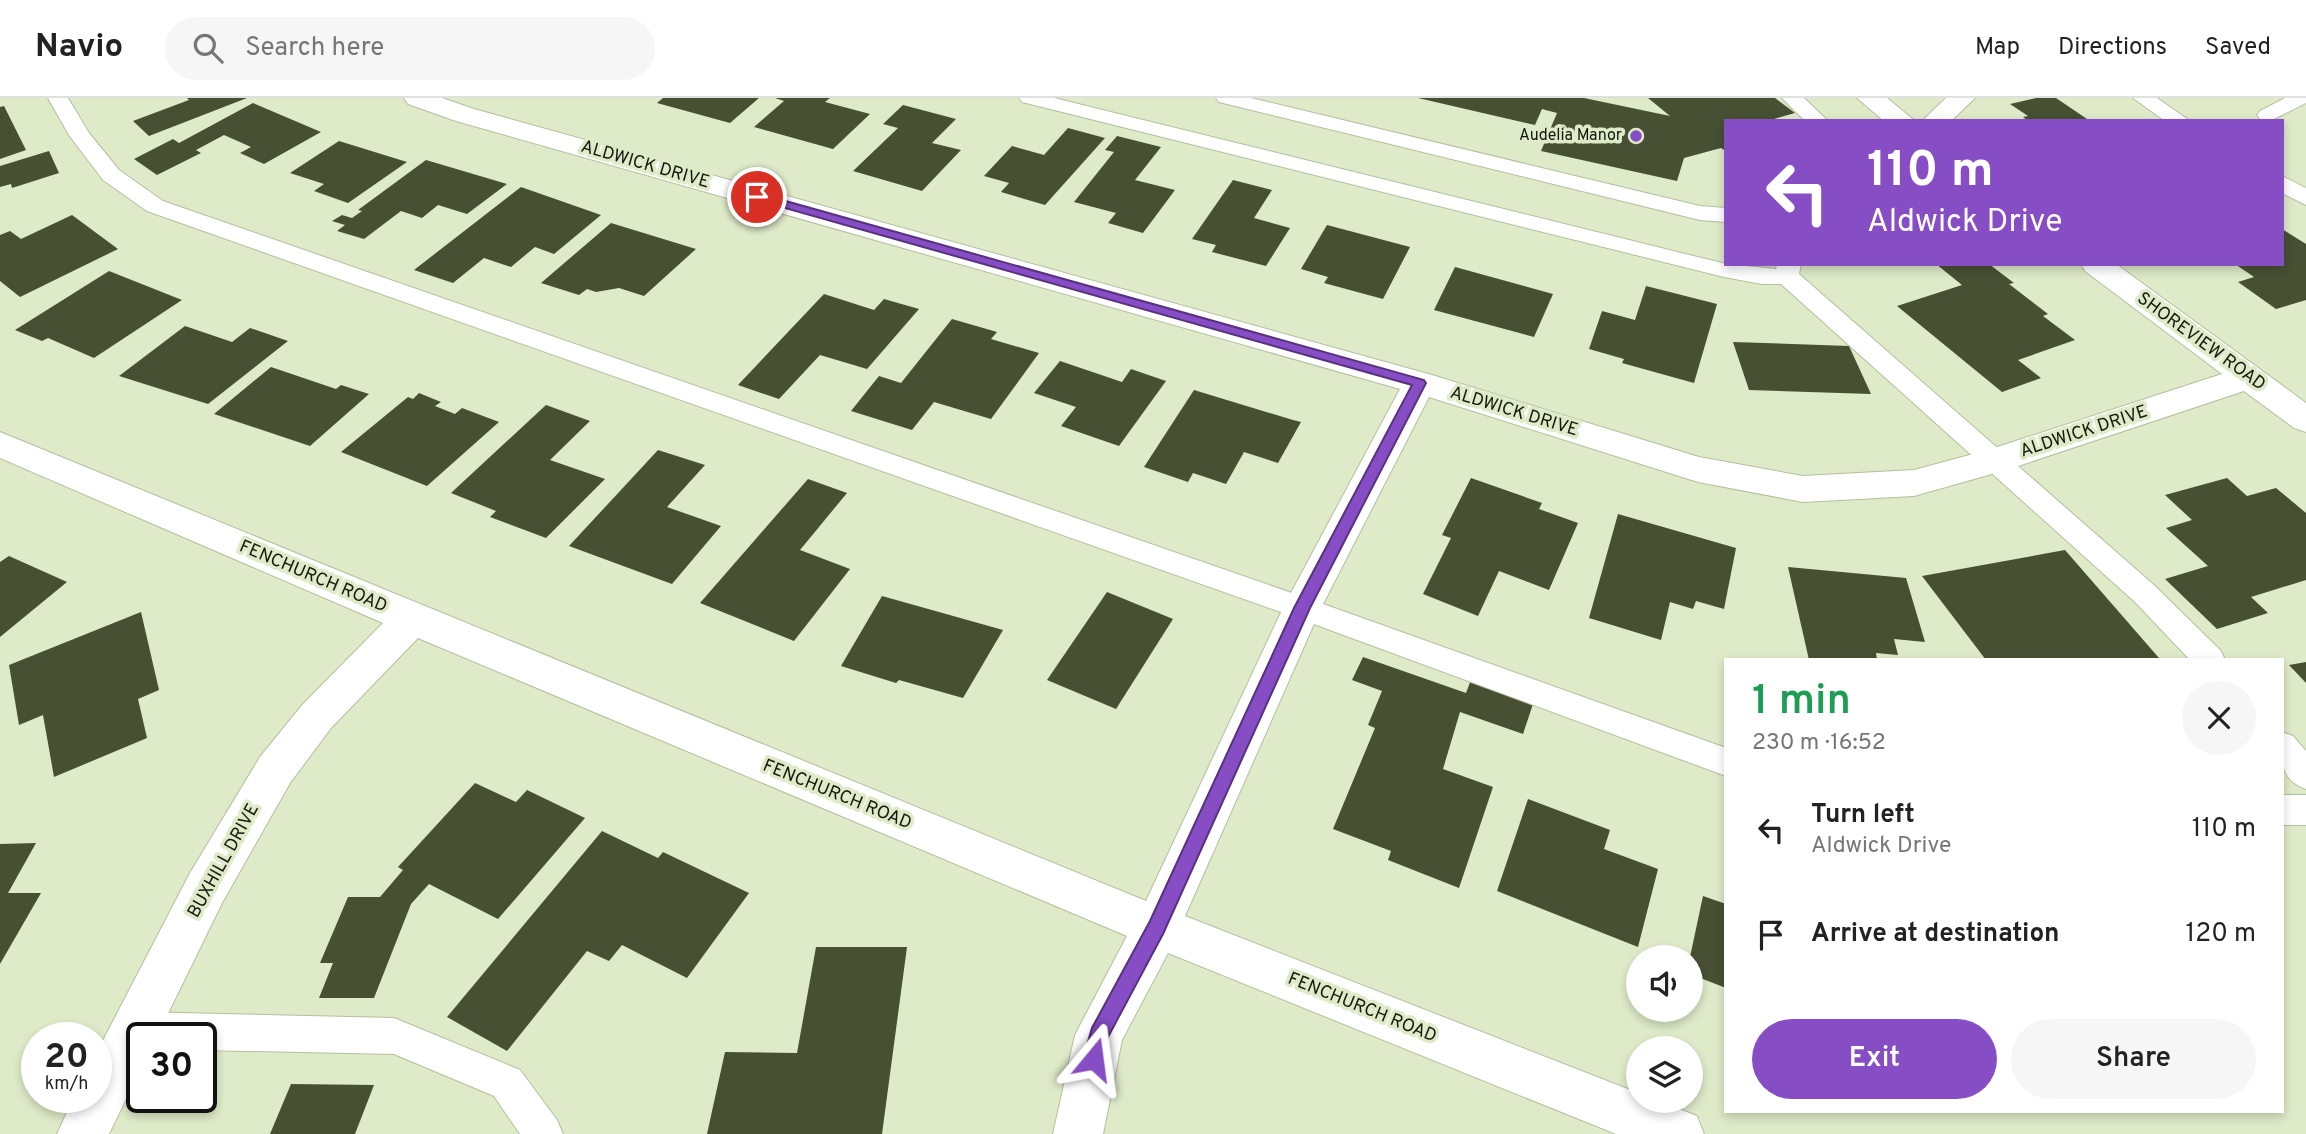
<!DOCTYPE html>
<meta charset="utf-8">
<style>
body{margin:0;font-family:Overpass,sans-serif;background:#f6f6f6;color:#222;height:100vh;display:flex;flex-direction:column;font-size:26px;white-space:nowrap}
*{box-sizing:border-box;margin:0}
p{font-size:23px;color:#767676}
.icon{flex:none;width:38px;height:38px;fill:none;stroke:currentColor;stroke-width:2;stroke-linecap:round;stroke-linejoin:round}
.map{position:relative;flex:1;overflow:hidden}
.panel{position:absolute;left:1724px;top:560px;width:560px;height:455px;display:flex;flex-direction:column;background:#fff;border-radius:0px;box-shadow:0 4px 10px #0003}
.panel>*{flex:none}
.top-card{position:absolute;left:1724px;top:21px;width:560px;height:147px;border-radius:0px;box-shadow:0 4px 10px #0003;background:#864dc4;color:#fff;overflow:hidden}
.controls{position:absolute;left:1626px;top:847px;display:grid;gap:14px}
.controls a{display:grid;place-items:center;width:77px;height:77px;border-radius:50%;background:#fff;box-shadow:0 4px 10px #0003;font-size:35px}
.speed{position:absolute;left:21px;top:924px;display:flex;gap:14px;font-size:35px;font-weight:700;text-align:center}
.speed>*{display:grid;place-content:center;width:91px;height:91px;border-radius:50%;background:#fff;box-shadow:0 4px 10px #0003;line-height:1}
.speed small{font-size:18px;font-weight:400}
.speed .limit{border:4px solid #111;border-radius:10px;background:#fff;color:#111}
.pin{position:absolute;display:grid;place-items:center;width:60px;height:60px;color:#fff;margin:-30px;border:4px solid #fff;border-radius:50%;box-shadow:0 2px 7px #0007}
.me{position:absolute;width:77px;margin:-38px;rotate:16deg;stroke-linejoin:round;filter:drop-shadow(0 0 5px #0008)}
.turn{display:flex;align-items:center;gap:24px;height:147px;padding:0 28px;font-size:32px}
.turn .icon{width:91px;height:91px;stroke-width:2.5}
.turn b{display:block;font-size:49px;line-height:60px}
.round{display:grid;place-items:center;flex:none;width:74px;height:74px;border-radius:37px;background:#f6f6f6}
.overview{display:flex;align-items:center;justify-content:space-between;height:119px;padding:0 28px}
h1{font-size:42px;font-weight:600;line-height:52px;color:#1e9e55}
.button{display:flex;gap:14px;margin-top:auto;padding:14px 28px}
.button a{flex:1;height:80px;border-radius:42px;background:#864dc4;color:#fff;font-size:28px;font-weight:600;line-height:80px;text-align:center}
.button a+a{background:#f6f6f6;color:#222}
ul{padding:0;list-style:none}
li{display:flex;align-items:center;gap:21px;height:105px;padding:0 28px}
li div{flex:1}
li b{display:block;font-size:26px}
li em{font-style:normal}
header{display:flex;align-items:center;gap:42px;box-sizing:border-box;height:98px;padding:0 35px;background:#fff;border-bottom:2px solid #e0e0e0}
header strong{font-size:33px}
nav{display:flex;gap:38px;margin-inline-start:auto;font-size:24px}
.search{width:490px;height:63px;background:#f6f6f6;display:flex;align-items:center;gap:18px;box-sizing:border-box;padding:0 24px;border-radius:38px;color:#767676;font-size:26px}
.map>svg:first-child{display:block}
</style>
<header>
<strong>Navio</strong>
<div class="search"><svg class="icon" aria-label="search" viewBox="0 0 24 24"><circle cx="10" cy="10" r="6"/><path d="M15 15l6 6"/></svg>Search here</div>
<nav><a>Map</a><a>Directions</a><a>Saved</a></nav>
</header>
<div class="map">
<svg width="2306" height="1036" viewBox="0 0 2306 1036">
<rect width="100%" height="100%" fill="#deeac8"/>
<g fill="#475033">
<path d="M187,0h60l-98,38 -16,-15 56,-21z"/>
<path d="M663,0h96l-29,25 -73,-20z"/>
<path d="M775,0h55l-5,4 45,12 -37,35 -79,-22 30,-26z"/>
<path d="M1418,0h166l86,18 -22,-18h127l20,15 -28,8h-41v30l-5,-3 -37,10 -7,23 -136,-30 16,-38 -15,-4 -7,16z"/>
<path d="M2036,0h20l34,23h-62l-5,-4 5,-1 -18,-12z"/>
<path d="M253,5l68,29 -57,32 -24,-11 11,-6 -27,-12 -28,15 5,3 -44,22 -23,-16 39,-20 6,4z"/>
<path d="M903,7l53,14 -24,24 29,7 -39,41 -69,-20 45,-43 -15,-4z"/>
<path d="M4,8l22,44 -26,9v-52z"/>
<path d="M1068,30l37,10 -60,67 -44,-13 8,-9 -25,-7 28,-30 32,9z"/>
<path d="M1117,38l44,11 -26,33 40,10 -32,43 -35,-10 8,-10 -42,-11 40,-50 -9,-2z"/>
<path d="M339,43l68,21 -59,41 -34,-12 10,-7 -34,-11z"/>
<path d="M49,53l10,22 -47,15 -1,-4 -11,3v-21z"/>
<path d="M426,62l81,24 -40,30 -29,-9 -16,13 -21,-7 -37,28 -27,-8 8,-6 -13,-4 10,-6 10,3 10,-7 -4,-1z"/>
<path d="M1233,82l39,10 -18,28 36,10 -24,38 -54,-14 4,-7 -24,-6z"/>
<path d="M521,89l80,28 -47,39 -19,-7 -24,20 -27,-9 -31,25 -39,-13z"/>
<path d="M72,117l46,34 -98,48 -20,-16v-46l10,-4 11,8z"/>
<path d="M611,125l85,26 -52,47 -25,-8 -23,4 -9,-3 -8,6 -38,-12z"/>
<path d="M1327,127l83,22 -27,52 -59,-16 4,-6 -27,-8z"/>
<path d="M2282,131l24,15v56l-30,9 -38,-27 16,-5 -19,-13h47z"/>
<path d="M1936,166h53l25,19 -5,1 39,30 -5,2 32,24 -57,20 23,18 -39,14 -105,-86 65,-21z"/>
<path d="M1455,169l98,27 -19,43 -100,-27z"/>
<path d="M109,173l73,29 -88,58 -46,-20 -6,3 -27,-11z"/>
<path d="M1646,188l71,18 -23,79 -72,-20 2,-4 -35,-10 13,-38 33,9z"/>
<path d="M824,196l50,16 10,-11 35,10 -52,60 -47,-14 -41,44 -41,-14z"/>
<path d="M952,221l45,13 -6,7 48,14 -48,66 -57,-17 -22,28 -61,-19 28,-35 22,7z"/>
<path d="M185,228l47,16 18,-14 38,13 -80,63 -89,-28z"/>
<path d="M1733,244l116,4 22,48 -122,-4z"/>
<path d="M1060,263l62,21 9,-13 35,12 -47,65 -58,-20 15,-19 -42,-14z"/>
<path d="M271,269l65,22 5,-4 28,9 -59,52 -96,-32z"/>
<path d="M1194,292l99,30 8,2 -23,41 -34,-11 -18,32 -33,-11 -5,9 -44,-15z"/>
<path d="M419,295l22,9 -6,4 20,8 7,-6 37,14 -72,64 -86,-34 67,-55 5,2z"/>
<path d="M546,307l44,16 -40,39 55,19 -59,59 -56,-21 6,-6 -45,-18z"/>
<path d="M658,352l47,15 -38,42 54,19 -49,58 -103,-38z"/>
<path d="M1471,380l71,25 -3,6 39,14 -29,67 -50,-19 -21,45 -55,-22 28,-56 -9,-3z"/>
<path d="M2227,380l20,18 29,-8 30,25v67l-55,17 17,16 -51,16 -52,-50 43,-13 -42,-38 26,-8 -27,-25z"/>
<path d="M808,381l39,14 -47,57 50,19 -56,72 -94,-38z"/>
<path d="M1618,416l118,34 -12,61 -28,-8 -3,8 -23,-7 -9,38 -72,-22z"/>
<path d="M2065,452l94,108 -173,2 -64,-84z"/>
<path d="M9,458l58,26 -67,55v-75z"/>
<path d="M1788,469l118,11 19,64 -31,-3 4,16 -22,-2 1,7h-68z"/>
<path d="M1107,494l66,27 -57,90 -69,-29z"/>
<path d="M882,498l121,34 -40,68 -64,-18 -3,3 -55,-17z"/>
<path d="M141,514l18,78 -21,9 9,39 -93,39 -11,-62 -24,10 -10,-60z"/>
<path d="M1363,559l103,36 6,-16 63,21 -12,36 -63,-22 -17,57 50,18 -34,101 -71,-28 3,-9 -58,-22 42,-101 -7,-3 14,-34 -30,-11z"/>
<path d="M2306,564v21l-17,-18z"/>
<path d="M475,685l41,19 11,-12 58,28 -87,101 -69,-35 -18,20 -37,94h-55l14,-35h-13l28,-66h32l23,-27 -5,-3z"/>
<path d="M1528,701l82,31 -6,19 54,20 -20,78 -141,-56z"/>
<path d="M602,733l56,27 5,-6 86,41 -62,85 -65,-33 -13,16 -22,-10 -80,100 -60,-34z"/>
<path d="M36,745l-28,50h33l-41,71v-120z"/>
<path d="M1703,798l23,8v84l-36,-14v-17z"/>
<path d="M816,849h91l-25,187h-175l18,-82 72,1z"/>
<path d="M291,986l83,1 -19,49h-85z"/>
</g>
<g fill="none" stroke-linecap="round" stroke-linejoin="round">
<g stroke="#b4bf9e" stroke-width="2">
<g id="service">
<path d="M48,0h20l21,35 30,37 44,31 1149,399 414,148v28l-434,-160 -1145,-405 -44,-31 -34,-45z"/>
<path d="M1019,0h35l672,166 50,5 1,-5h24l-2,10 356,312 66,65 4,9h-35l-55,-58 -354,-318h-19l-38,-7 -702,-175z"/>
<path d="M1216,0h35l449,108 26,2v14l-26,-2 -481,-118z"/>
<path d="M1782,0h22l24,23h-23z"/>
<path d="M2133,0h24l33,23h-25z"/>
<path d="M2285,0h21v5l-32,16h-14l-3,-4 3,-4z"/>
<path d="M2282,78l24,12v17l-24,-12z"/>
<path d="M2282,634l11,4 13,15v38c-28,-10 -24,-31 -24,-57z"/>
<rect x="2282" y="697" width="24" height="30"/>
<path d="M135,914l259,6 126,52 37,50 6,14h-43l-26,-38 -100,-42 -193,-4v-12h-59v10l-20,-5 -6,-13 6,-13z"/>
</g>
</g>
<g stroke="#b4bf9e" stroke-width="2">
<path id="minor" d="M404,0h38l32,11 958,266 267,82 104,19 111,-6 74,-20 234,-76 -137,-103 -4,-7h35l190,139v29l-12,-4 -50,-37 -238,79 -92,26 -111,6 -105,-20 -269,-85 -108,211 -136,308 453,177v8h21l38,15 7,18h-88l-448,-181 -46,87 -19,94h-50l22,-99 52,-99 -709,-298 -87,90 -41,55 -68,120 -66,135h-14v28l-33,68h-52l17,-37h22v-43l94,-181 70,-116 43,-53 80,-81 -383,-165v-26l1146,469 137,-293 117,-219 -944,-268 -48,-17z"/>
</g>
<g stroke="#b4bf9e" stroke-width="2">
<g id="tertiary">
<path d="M1857,0h30l28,23h-31z"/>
<path d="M1946,0h29l-24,23h-29z"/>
</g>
</g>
<use href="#service" fill="#fff" fill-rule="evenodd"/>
<use href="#minor" fill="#fff" fill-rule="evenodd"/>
<use href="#tertiary" fill="#fff" fill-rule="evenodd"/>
</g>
<path fill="#864dc4" stroke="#57327f" stroke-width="2" d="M757,95l667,187 2,3 -116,225 -147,326 -55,103 -7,30 -7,3 -8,-3 -3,-8 9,-31 58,-107 144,-313 118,-223 -659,-186 -2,-2z"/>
<circle fill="#864dc4" stroke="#deeac8" stroke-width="2.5" cx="1636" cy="38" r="7"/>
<g text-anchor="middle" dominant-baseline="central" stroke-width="7" stroke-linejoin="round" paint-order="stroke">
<g font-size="16" fill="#15190d" stroke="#deeac8" text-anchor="end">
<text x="1622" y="38">Audelia Manor</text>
</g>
<g font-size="18" fill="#15190d" stroke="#deeac8">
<text transform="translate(645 67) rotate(16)">ALDWICK DRIVE</text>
<text transform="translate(2201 244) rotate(36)">SHOREVIEW ROAD</text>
<text transform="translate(1514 314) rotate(17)">ALDWICK DRIVE</text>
<text transform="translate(2084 334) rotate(-18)">ALDWICK DRIVE</text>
<text transform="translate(313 479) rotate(23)">FENCHURCH ROAD</text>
<text transform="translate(837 697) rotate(22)">FENCHURCH ROAD</text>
<text transform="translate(224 763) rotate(-61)">BUXHILL DRIVE</text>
<text transform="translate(1362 910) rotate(22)">FENCHURCH ROAD</text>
</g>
</g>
</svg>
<div class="controls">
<a><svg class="icon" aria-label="sound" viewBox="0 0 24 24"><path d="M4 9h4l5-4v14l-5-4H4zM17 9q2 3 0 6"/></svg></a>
<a><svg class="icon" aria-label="layers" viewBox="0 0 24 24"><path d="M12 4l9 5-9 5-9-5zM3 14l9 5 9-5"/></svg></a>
</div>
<div class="speed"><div>20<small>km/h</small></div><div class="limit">30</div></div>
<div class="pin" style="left:757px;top:99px;background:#d93025"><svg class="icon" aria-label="arrive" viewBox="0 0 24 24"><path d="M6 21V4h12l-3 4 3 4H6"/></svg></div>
<svg class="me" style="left:1094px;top:961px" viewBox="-20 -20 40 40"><path d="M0-17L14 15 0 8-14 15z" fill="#864dc4" stroke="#fff" stroke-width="4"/></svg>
<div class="top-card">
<div class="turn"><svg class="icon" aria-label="left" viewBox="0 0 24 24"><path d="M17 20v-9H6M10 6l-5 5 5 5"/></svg><div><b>110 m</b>Aldwick Drive</div></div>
</div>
<section class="panel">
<div class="overview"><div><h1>1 min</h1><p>230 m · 16:52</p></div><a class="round"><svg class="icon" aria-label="close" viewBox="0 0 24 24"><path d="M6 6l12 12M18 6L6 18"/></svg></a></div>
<ul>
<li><svg class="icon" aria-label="left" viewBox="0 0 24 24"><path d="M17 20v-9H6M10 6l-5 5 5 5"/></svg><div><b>Turn left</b><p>Aldwick Drive</p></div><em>110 m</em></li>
<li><svg class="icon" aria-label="arrive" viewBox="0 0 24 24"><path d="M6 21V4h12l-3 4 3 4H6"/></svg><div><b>Arrive at destination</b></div><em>120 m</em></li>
</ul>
<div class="button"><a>Exit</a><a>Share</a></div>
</section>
</div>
